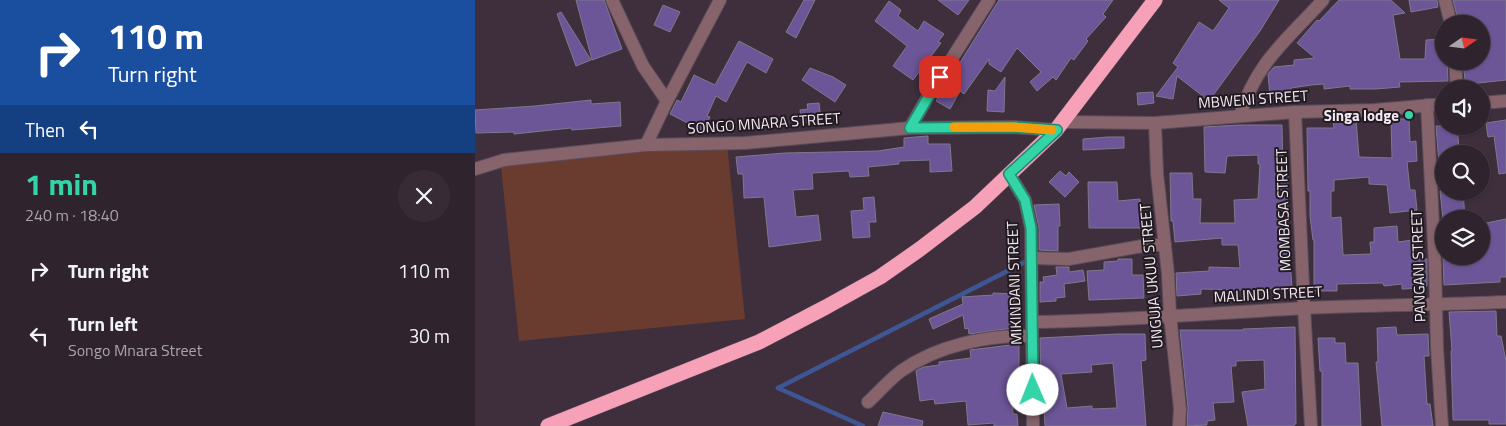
<!DOCTYPE html>
<meta charset="utf-8">
<style>
body{margin:0;font-family:"Titillium Web",sans-serif;background:#372b36;color:#f1f3f6;height:100vh;display:flex;flex-direction:column;font-size:19px;white-space:nowrap}
*{box-sizing:border-box;margin:0}
p{font-size:16px;color:#a7a4aa}
.icon{flex:none;width:28px;height:28px;fill:none;stroke:currentColor;stroke-width:2;stroke-linecap:round;stroke-linejoin:round}
.map{position:relative;flex:1;overflow:hidden}
.panel{display:flex;flex-direction:column;background:#2f232e;width:475px}
.panel>*{flex:none}
.hud{background:#1a4fa0;color:#fff;overflow:hidden}
.needle{width:32px;rotate:76deg}
.controls{position:absolute;left:960px;top:15px;display:grid;gap:10px}
.controls a{display:grid;place-items:center;width:55px;height:55px;border-radius:50%;background:#2f232e;box-shadow:0 1px 4px #0004,0 0 0 1px #4a404a;font-size:25px}
.pin{position:absolute;display:grid;place-items:center;width:42px;height:42px;color:#fff;margin:-21px;border-radius:10px;box-shadow:0 2px 8px #0006}
.me{position:absolute;width:55px;margin:-28px;rotate:359deg;stroke-linejoin:round;filter:drop-shadow(0 0 4px #0008)}
.turn{display:flex;align-items:center;gap:18px;height:105px;padding:0 25px;font-size:22px}
.turn .icon{width:65px;height:65px;stroke-width:2.5}
.turn b{display:block;font-size:35px;line-height:42px}
.then{display:flex;align-items:center;height:48px;padding:0 25px;background:#0003;gap:10px;font-size:19px}
.round{display:grid;place-items:center;flex:none;width:52px;height:52px;border-radius:26px;background:#372b36}
.head{display:flex;align-items:center;justify-content:space-between;height:85px;padding:0 25px}
h1{font-size:30px;font-weight:700;line-height:38px;color:#32d4a8}
ul{padding:0;list-style:none}
li{display:flex;align-items:center;gap:15px;height:65px;padding:0 25px}
li div{flex:1}
li b{display:block;font-size:19px}
li em{font-style:normal}
main{display:flex;flex:1;min-height:0}
.map>svg:first-child{display:block}
</style>
<main>
<section class="panel">
<div class="hud">
<div class="turn"><svg class="icon" aria-label="right" viewBox="0 0 24 24"><path d="M7 20v-9h11M14 6l5 5-5 5"/></svg><div><b>110 m</b>Turn right</div></div>
<div class="then">Then<svg class="icon" aria-label="left" viewBox="0 0 24 24"><path d="M17 20v-9H6M10 6l-5 5 5 5"/></svg></div>
</div>
<div class="head"><div><h1>1 min</h1><p>240 m · 18:40</p></div><a class="round"><svg class="icon" aria-label="close" viewBox="0 0 24 24"><path d="M6 6l12 12M18 6L6 18"/></svg></a></div>
<ul>
<li><svg class="icon" aria-label="right" viewBox="0 0 24 24"><path d="M7 20v-9h11M14 6l5 5-5 5"/></svg><div><b>Turn right</b></div><em>110 m</em></li>
<li><svg class="icon" aria-label="left" viewBox="0 0 24 24"><path d="M17 20v-9H6M10 6l-5 5 5 5"/></svg><div><b>Turn left</b><p>Songo Mnara Street</p></div><em>30 m</em></li>
</ul>
</section>
<div class="map">
<svg width="1031" height="426" viewBox="0 0 1031 426">
<rect width="100%" height="100%" fill="#3f2f3d"/>
<path fill="#6a3c30" d="M252,144l18,175 -226,22 -18,-175z"/>
<g fill="none" stroke-linecap="round" stroke-linejoin="round">
<g stroke="#3e5694" stroke-width="4.5">
<path d="M303,388l253,-129"/>
<path d="M303,388l85,38"/>
</g>
</g>
<g fill="#6d5698" stroke="#7e788d" fill-rule="evenodd">
<path d="M101,0h28l18,49 -30,11z"/>
<path d="M329,0h11l-19,38 -10,-6z"/>
<path d="M463,0h31l-11,15z"/>
<path d="M524,0h114l-10,14 3,3 -20,22 2,2 -14,19 -3,-2 -15,22 -3,-3 -16,14 -7,-9 11,-10 -24,-24 -16,24 -12,-8v-5l-25,35 -4,-3 -10,18 -14,-8z"/>
<path d="M744,0h60l-19,31 -51,70 -32,-25 -4,23 -17,-3 22,-29 -5,-4 26,-41 14,9 16,-23z"/>
<path d="M864,0h52l14,13 -12,2 7,44h25l1,-19 18,-1v22h3l1,20 -49,1 1,5 -24,2h-26v-3l-26,3v-5l-13,1 -20,3 1,5 -22,3 -2,-22 6,-7 20,-2v-5l21,-2 -18,-15 20,-23 2,1z"/>
<path d="M934,0h28l1,7 -27,5z"/>
<path d="M978,0h53v80l-37,4 -1,-4h-3l-2,-18 18,-1v-37h-22z"/>
<path d="M414,1l12,9 -3,6 20,15 6,-10 20,13 -6,8 3,1 -28,37 -20,-14 14,-20 -32,-25z"/>
<path d="M188,5l17,7 -10,20 -16,-7z"/>
<path d="M86,12l30,48 -15,6 -19,-52z"/>
<path d="M264,41l34,18 -7,14 -19,-11 -21,40 -10,-6 -9,20 3,1 -7,14 -33,-17 7,-14 4,2 13,-27 21,10z"/>
<path d="M335,68l23,9 13,8 -11,17 -33,-22z"/>
<path d="M530,77l-1,35 -17,-1 1,-21 7,1z"/>
<path d="M678,92l1,11 -16,2 -1,-12z"/>
<path d="M116,100v4l29,-2 1,24 -49,4 -1,-2 -57,6v-2l-38,1 -1,-23 60,-4z"/>
<path d="M344,103l2,18 -19,2 -2,-13 8,-1 -1,-5z"/>
<path d="M858,119h23l3,38 33,1 -1,-39h18l1,23 6,-1 1,20 -10,1 3,28h5l2,20 -27,3 -3,-28 -18,-1v-7l-35,3v11h-3v27l10,-1 2,38 28,-1 -1,-12h4v-14l23,-2 1,16 14,-2 2,19h13v27h-2v2l-23,1v-5l-18,2 -1,-3 -46,1v7h-23v-51h-1l-3,-24v-25h-2l-1,-63h27z"/>
<path d="M1031,120v53l-7,1 -5,-38 -6,1 -2,-14z"/>
<path d="M765,125h42l1,48 5,1 -1,45h-4l1,29h5l3,39 -50,3 -41,-1v5l-24,2 -1,-23 33,-2v-4l31,1 -2,-23h-16v-7l-47,4 -2,-21h-2l-1,-48h22l1,26h8l-1,24h35l-1,-23 24,-1 2,-35h-2v-9l-31,1 -2,17 -20,-1 -1,-45z"/>
<path d="M961,126h21l2,23h-15v26l-4,1z"/>
<path d="M453,136v8h22l2,27 -22,1v-12l-31,1v3l-31,3 1,9 -19,1 -1,-6 -37,2 1,16 -20,1 3,27 22,-2 3,25 -52,7 -5,-50 -20,1 -1,-24h-5l-2,-17 49,-4 93,-2 26,-4v-9z"/>
<path d="M633,137h16v11l-41,2v-11z"/>
<path d="M585,171l6,5 3,-4 10,10 -14,15 -16,-15z"/>
<path d="M613,182h29l1,19 22,-2 1,29h-52z"/>
<path d="M965,191h23l2,28h-22z"/>
<path d="M399,197l2,25h-7l1,15 -17,1 -2,-27 13,-1 -1,-12z"/>
<path d="M584,204l1,22h-2v25l-19,-1v-22l-5,-23z"/>
<path d="M1031,219v58h-6v5l-56,3 -1,-27 38,-2v-32z"/>
<path d="M643,259h14v16h11l1,23 -55,2 -2,-29 17,-1v-8l14,-1z"/>
<path d="M581,267h13v5l14,-2 2,11 -21,3 1,13 -9,1v3l-16,1v-20h4l-1,-5 14,-2z"/>
<path d="M518,293l21,1 -1,34 -44,6 -1,-6 -3,1 -2,-14 -30,14 -4,-10 34,-15 -1,-7 31,-2z"/>
<path d="M1021,311l1,25h4l5,25v63h-17v-4h-36l-2,-69h1l-3,-39z"/>
<path d="M820,327l1,97h-2v2h-46l-6,-34 23,-3 -1,-29 -28,1v5h-5l3,36 -21,1 2,17 -8,1v4l-20,1 1,-18 -8,-78h63v-1z"/>
<path d="M921,327l1,8 31,-1 1,22h-5l3,48h3l3,22h-51l-6,-64h2l-1,-34z"/>
<path d="M642,334h28l1,26 -5,1 5,65h-101l-1,-17 -2,1 -1,-7 -1,-65zM638,363l4,45 -25,1v-3l-25,2 -6,-34 31,-2 -1,-7z"/>
<path d="M843,338h17v5h10l1,20h12l3,63h-39v-55h-2z"/>
<path d="M544,344v37h-8l2,33h4l1,12h-24v-3l-26,2 -2,-24 -31,3 -1,-5 -14,2 -4,-30 3,-2 5,-2 15,-2v-3l32,-4 -1,-8z"/>
<path d="M408,412l40,9 -1,5h-44z"/>
</g>
<g fill="none" stroke-linecap="round" stroke-linejoin="round">
<g stroke="#5c4d5a" stroke-width="14">
<g id="street">
<path d="M137,0l31,66 24,35"/>
<path d="M970,0l6,24"/>
<path d="M980,61l2,28"/>
<path d="M1006,103l25,-2"/>
<path d="M952,105l8,160 2,82 5,79"/>
<path d="M820,112l9,196 7,118"/>
<path d="M765,116c16,-54 48,-77 83,-116"/>
<path d="M588,122l92,1 140,-11 80,-2 69,-6"/>
<path d="M680,123l2,50 11,101 2,41 10,94 -1,17"/>
<path d="M435,128l20,-35 59,-93"/>
<path d="M171,145l21,-44 53,-101"/>
<path d="M0,169l29,-9 142,-15 99,-2 165,-15 104,-1 42,3"/>
<path d="M534,174l16,26 6,28 2,198"/>
<path d="M557,258l37,1 79,-14h17"/>
<path d="M557,322c91,-1 182,-9 273,-14 67,-3 134,-3 201,-6"/>
<path d="M393,402c11,-10 21,-22 33,-31 37,-26 87,-36 131,-35"/>
</g>
</g>
<g stroke="#5c4d5a" stroke-width="16">
<path id="highway" d="M73,426l211,-84 67,-35 54,-30 40,-28 55,-42 81,-77 99,-130"/>
</g>
<use href="#street" stroke="#87646c" stroke-width="12"/>
<use href="#highway" stroke="#f6a1b7" stroke-width="15"/>
</g>
<g fill="none" stroke-linecap="round" stroke-linejoin="round">
<g stroke="#208a6d" stroke-width="12">
<path id="route" d="M465,77l-30,51 104,-1 43,3 -48,44 16,26 6,28 2,162"/>
</g>
<use href="#route" stroke="#32d4a8" stroke-width="9"/>
<path stroke="#f59e0b" stroke-width="9" d="M479,127h60l38,3"/>
</g>
<circle fill="#32d4a8" stroke="#211a20" stroke-width="2" cx="934" cy="115" r="5"/>
<g text-anchor="middle" dominant-baseline="central" stroke-width="4" stroke-linejoin="round" paint-order="stroke">
<g font-size="15" fill="#f4e9f2" stroke="#211a20">
<text transform="translate(778 99) rotate(-4)">MBWENI STREET</text>
<text transform="translate(289 123) rotate(-4)">SONGO MNARA STREET</text>
<text transform="translate(808 210) rotate(-92)">MOMBASA STREET</text>
<text transform="translate(943 266) rotate(-92)">PANGANI STREET</text>
<text transform="translate(676 276) rotate(-95)">UNGUJA UKUU STREET</text>
<text transform="translate(539 283) rotate(-92)">MIKINDANI STREET</text>
<text transform="translate(793 294) rotate(-3)">MALINDI STREET</text>
</g>
<g font-size="15" font-weight="bold" fill="#f4e9f2" stroke="#211a20" text-anchor="end">
<text x="924" y="115">Singa lodge</text>
</g>
</g>
</svg>
<div class="controls">
<a><svg class="needle" viewBox="-14 -14 28 28"><path d="M0-13l5 13h-10z" fill="#e53935"/><path d="M0 13l5-13h-10z" fill="#a7a4aa"/></svg></a>
<a><svg class="icon" aria-label="sound" viewBox="0 0 24 24"><path d="M4 9h4l5-4v14l-5-4H4zM17 9q2 3 0 6"/></svg></a>
<a><svg class="icon" aria-label="search" viewBox="0 0 24 24"><circle cx="10" cy="10" r="6"/><path d="M15 15l6 6"/></svg></a>
<a><svg class="icon" aria-label="layers" viewBox="0 0 24 24"><path d="M12 4l9 5-9 5-9-5zM3 14l9 5 9-5"/></svg></a>
</div>
<div class="pin" style="left:465px;top:77px;background:#d93025"><svg class="icon" aria-label="arrive" viewBox="0 0 24 24"><path d="M6 21V4h12l-3 4 3 4H6"/></svg></div>
<svg class="me" style="left:558px;top:390px" viewBox="-20 -20 40 40"><circle r="19" fill="#fff"/><path d="M0-13L10 11 0 6-10 11z" fill="#32d4a8"/></svg>
</div>
</main>
